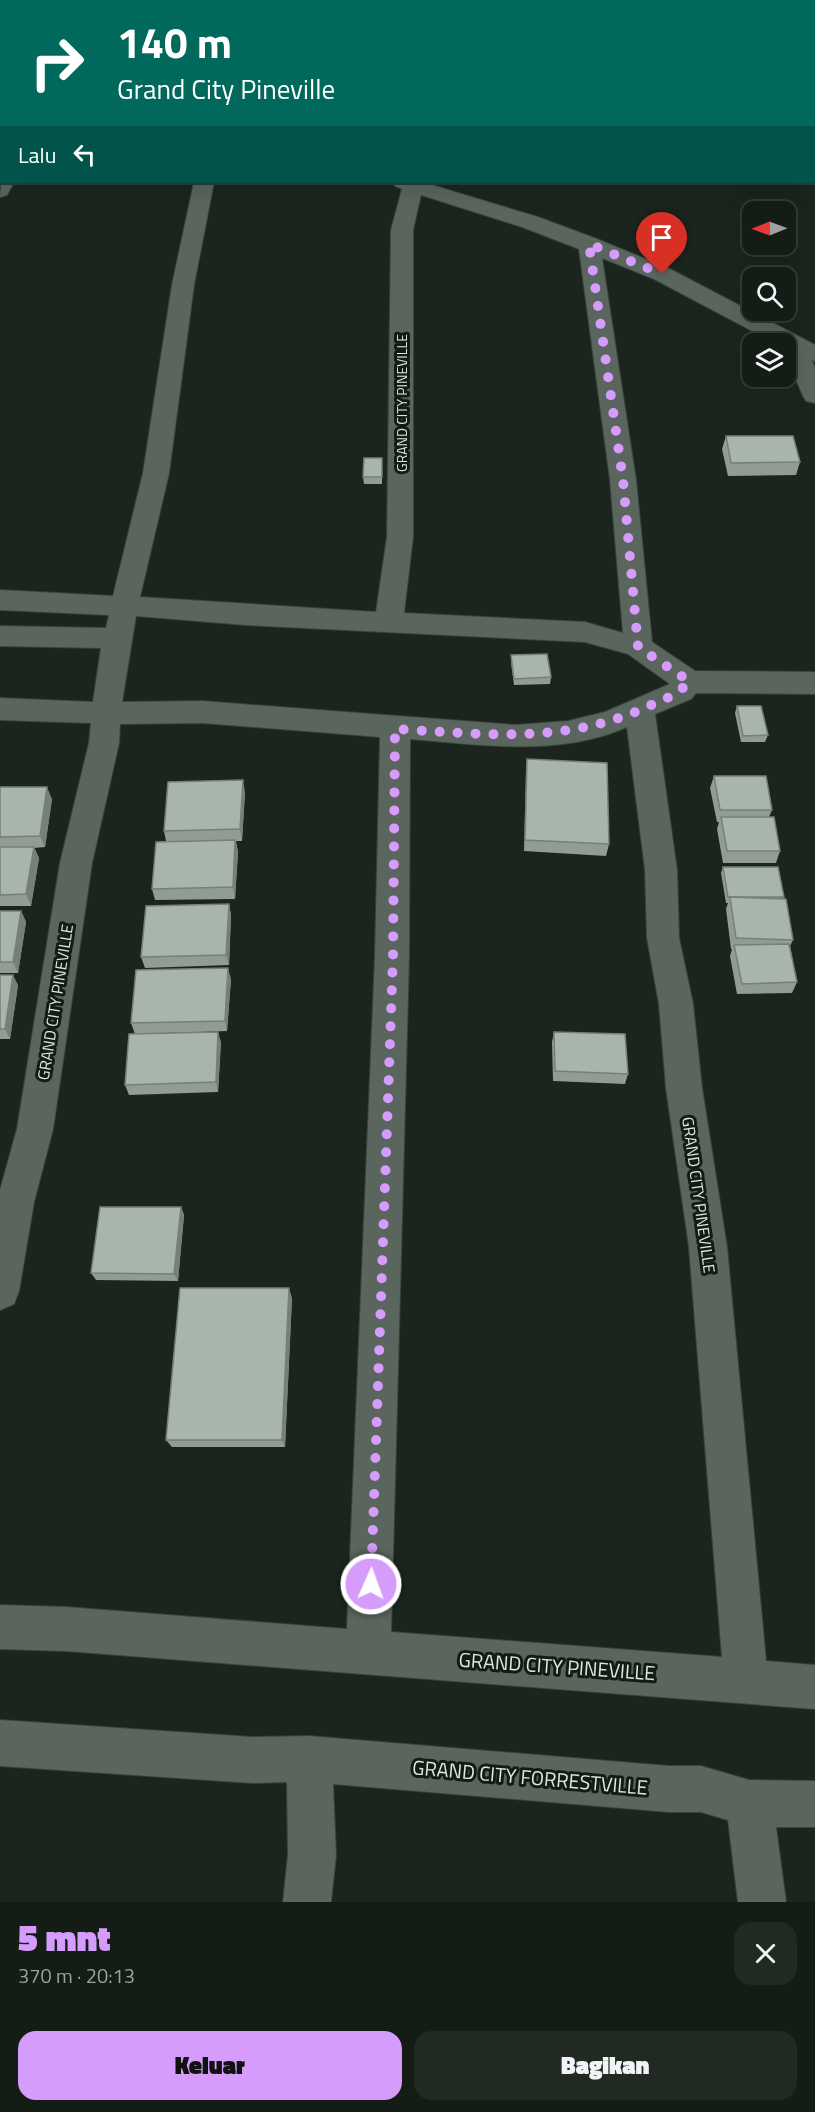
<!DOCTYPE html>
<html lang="id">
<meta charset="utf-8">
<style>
body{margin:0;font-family:"Titillium Web",sans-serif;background:#212923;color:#f1f3f6;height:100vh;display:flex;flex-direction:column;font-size:22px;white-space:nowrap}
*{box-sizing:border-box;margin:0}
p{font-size:20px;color:#9da1a1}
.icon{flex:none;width:33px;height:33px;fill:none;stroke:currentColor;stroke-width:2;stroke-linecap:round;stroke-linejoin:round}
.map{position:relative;height:1902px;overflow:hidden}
.panel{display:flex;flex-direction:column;background:#141c16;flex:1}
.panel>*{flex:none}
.guide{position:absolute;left:0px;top:0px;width:816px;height:183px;box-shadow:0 6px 24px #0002,0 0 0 2px #333a35;background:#00695c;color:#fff;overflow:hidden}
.needle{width:39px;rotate:269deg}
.tools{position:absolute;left:742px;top:201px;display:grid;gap:12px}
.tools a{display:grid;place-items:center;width:54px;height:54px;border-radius:12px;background:#141c16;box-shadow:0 6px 24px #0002,0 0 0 2px #333a35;font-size:30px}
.pin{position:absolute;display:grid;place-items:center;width:51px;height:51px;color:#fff;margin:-62px -26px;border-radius:50% 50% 50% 0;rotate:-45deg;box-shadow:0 0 6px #0007}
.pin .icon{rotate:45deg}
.me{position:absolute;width:66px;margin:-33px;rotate:2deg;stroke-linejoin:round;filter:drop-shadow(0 0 4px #0008)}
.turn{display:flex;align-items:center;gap:21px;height:126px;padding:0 18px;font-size:27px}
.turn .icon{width:78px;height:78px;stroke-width:2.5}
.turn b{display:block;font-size:42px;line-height:51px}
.then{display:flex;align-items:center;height:57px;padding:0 18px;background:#0003;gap:12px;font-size:22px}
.round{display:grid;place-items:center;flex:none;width:63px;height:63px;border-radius:18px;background:#212923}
.head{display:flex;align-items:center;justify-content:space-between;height:102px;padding:0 18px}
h1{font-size:36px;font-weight:800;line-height:45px;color:#d59cfb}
.cta{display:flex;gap:12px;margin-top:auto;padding:12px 18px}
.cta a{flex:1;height:69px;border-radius:18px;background:#d59cfb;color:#111;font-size:24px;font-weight:800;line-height:69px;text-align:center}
.cta a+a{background:#212923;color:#f1f3f6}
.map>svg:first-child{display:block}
</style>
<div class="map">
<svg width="815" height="1902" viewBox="0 0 815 1902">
<rect width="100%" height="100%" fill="#1b251e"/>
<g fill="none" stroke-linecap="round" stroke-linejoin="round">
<g stroke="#39423c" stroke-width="2">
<g id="street">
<rect x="13" y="0" width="18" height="2"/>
<rect x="0" y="37" width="2" height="12"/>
<path d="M2,60v16l-2,1v-16z"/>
<path d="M2,176v6h12l-7,13 -7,2z"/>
<path d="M194,182h20l-20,103 -25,188 -29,124 236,15 11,-75 4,-307 11,-41 -7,-3 -3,-4h30l116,35 59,22 73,30 145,76v16l-3,-1 3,8v35l-9,-2 -3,-5 -17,-40v-12h-9l-123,-65 -52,-21 34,222 16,162 43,29 120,1v22l-119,-1 -5,6 -36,15 22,156 2,68 14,66 9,84 25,159 39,414 49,4v44l-749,-58 -66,-2v-44l66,2 281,22 28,-673 5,-219 -178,-14 -82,1 -1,19 -27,120 -39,266 -19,73 -15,89 -5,13 -14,6v-120l17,-61 43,-266 29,-120 2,-20 -91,-3v-22l93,4 8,-54 -101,-2v-20l106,2 3,-13 -109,-5v-20l113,6 30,-123 29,-188zM421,195l101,32 57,22 31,231 13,153 -38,-11 -181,-9 9,-76v-307zM136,616l110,9 339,17 43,12 42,30 -65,28 -37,9 -53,4 -313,-24 -80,1zM627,727l18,143 2,68 12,66 7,84 23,159 33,410 -331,-25 18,-676 1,-217c72,6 149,18 217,-12z"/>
<path d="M0,1720l252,17 57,-1 360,30h32l48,14 66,1v46h-39l10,75h-48l-10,-82 -27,-8h-32l-336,-28 3,71 -5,47h-48l5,-47 -1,-73 -35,1 -252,-17z"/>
</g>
</g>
<use href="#street" fill="#59655d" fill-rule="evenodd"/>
</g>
<g fill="#909c94">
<path d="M726,436l74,26 -4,13 -68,1 -6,-27z"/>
<path d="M382,458v26h-18l-1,-7z"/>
<path d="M511,655l40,22 -1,7 -36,1 -3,-23z"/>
<path d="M737,706l31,29 -3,7h-24l-6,-29z"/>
<path d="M527,759l82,85 -3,12 -82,-5 2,-80z"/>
<path d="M714,776l58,34 -3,7 11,34 -4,12h-53l-6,-34 2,-7h-2l-7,-34z"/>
<path d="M0,787l52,12 -7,48 -11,1 5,10 -8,48h-31z"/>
<path d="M245,792l-3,49h-6l2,11 -3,47 -80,1 -3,-11 14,-48 -2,-10z"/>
<path d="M723,867l61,30 -1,2 10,41 -3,6 7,36 -5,11 -55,1 -7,-38 2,-7h-1l-5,-40 2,-6h-2l-5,-30z"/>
<path d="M229,904l2,11 -2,50 -84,3 -4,-11z"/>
<path d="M0,911h21l5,11 -8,51h-18z"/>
<path d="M0,975l18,10 -8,54h-10z"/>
<path d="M231,979l-4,52 -92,3 -4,-11z"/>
<path d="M554,1032l74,42 -3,10 -72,-3 -1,-39z"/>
<path d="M221,1042l-3,50 -89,3 -4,-10z"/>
<path d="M181,1207l3,8 -6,66 -82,-1 -5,-7z"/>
<path d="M292,1298l-7,149h-113l-6,-7z"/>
</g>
<g fill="#767f78">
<path d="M243,780l2,12 -3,49 -2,-12z"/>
<path d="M47,787l5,12 -7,48 -5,-11z"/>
<path d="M235,840l3,12 -3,47 -2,-12z"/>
<path d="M34,847l5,11 -8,48 -5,-12z"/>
<path d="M229,904l2,11 -2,50 -3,-10z"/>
<path d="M21,911l5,11 -8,51 -5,-11z"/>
<path d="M228,968l3,11 -4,52 -2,-10z"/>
<path d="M13,975l5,10 -8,54 -5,-10z"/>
<path d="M218,1032l3,10 -3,50 -2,-10z"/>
<path d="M181,1207l3,8 -6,66 -4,-7z"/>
<path d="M289,1288l3,10 -7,149 -3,-7z"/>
</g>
<g fill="#a8b5ac" stroke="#767f78" stroke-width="1.5">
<path d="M726,436h67l7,26 -69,1z"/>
<path d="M364,458h18v19h-19z"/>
<path d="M547,654l4,23 -37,2 -3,-24z"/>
<path d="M737,706h24l7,29 -25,1z"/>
<path d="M527,759l80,4 2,81 -84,-4z"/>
<path d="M714,776h52l6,34h-52z"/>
<path d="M243,780l-3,49 -76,2 4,-49z"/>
<path d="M0,787h47l-7,49 -40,1z"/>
<path d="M721,817h53l6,34h-53z"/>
<path d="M235,840l-2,47 -81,2 4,-47z"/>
<path d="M0,847h34l-8,47 -26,1z"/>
<path d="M723,867h55l6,30h-56z"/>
<path d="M730,897l56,2 7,41 -57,-2z"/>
<path d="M229,904l-3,51 -85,2 5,-51z"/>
<path d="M0,911h21l-8,51h-13z"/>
<path d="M789,944l8,38 -55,2 -8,-39z"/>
<path d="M228,968l-3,53 -94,2 5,-53z"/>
<path d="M0,975h13l-8,54h-5z"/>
<path d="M218,1032l-2,50 -91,3 4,-51z"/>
<path d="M554,1032l71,2 3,40 -73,-3z"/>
<path d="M100,1207h81l-7,67 -83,-1z"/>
<path d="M180,1288h109l-7,152h-116z"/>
</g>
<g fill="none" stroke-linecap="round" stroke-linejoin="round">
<path stroke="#d59cfb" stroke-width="10" stroke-dasharray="0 18" d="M371,1584l22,-628 2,-227c89,5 173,16 256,-24 15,-6 28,-11 38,-24l-51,-34 -15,-167 -34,-236 73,30"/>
</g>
<g text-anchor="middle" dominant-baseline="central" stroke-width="6" stroke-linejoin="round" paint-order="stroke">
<g font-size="14" fill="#dfe5e0" stroke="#121c15">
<text transform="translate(401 403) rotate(-90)">GRAND CITY PINEVILLE</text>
</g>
<g font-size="16" fill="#dfe5e0" stroke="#121c15">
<text transform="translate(55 1002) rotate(-81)">GRAND CITY PINEVILLE</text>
<text transform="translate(699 1195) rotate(82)">GRAND CITY PINEVILLE</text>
</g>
<g font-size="20" fill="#dfe5e0" stroke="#121c15">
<text transform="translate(557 1666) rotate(4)">GRAND CITY PINEVILLE</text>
<text transform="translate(530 1777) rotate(5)">GRAND CITY FORRESTVILLE</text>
</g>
</g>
</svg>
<div class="tools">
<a><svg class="needle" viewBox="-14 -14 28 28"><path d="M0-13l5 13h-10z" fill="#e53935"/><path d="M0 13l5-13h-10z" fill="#9da1a1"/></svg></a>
<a><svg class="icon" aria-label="search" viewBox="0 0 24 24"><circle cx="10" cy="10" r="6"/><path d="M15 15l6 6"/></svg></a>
<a><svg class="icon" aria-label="layers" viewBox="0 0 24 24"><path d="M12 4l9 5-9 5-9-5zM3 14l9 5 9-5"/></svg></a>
</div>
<div class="pin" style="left:662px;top:274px;background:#d93025"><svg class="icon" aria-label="arrive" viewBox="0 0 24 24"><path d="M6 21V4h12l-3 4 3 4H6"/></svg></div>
<svg class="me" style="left:371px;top:1584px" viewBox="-20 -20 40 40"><circle r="17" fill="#d59cfb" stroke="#fff" stroke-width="3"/><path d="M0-11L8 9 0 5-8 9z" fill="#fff"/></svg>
<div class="guide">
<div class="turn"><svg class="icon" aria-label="right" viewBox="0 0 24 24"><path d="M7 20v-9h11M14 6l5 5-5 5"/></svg><div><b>140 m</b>Grand City Pineville</div></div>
<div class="then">Lalu<svg class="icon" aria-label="left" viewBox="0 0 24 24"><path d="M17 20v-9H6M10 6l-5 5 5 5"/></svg></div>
</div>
</div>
<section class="panel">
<div class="head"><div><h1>5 mnt</h1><p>370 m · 20:13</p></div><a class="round"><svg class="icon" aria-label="close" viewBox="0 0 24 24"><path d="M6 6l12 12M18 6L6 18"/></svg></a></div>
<div class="cta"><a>Keluar</a><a>Bagikan</a></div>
</section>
